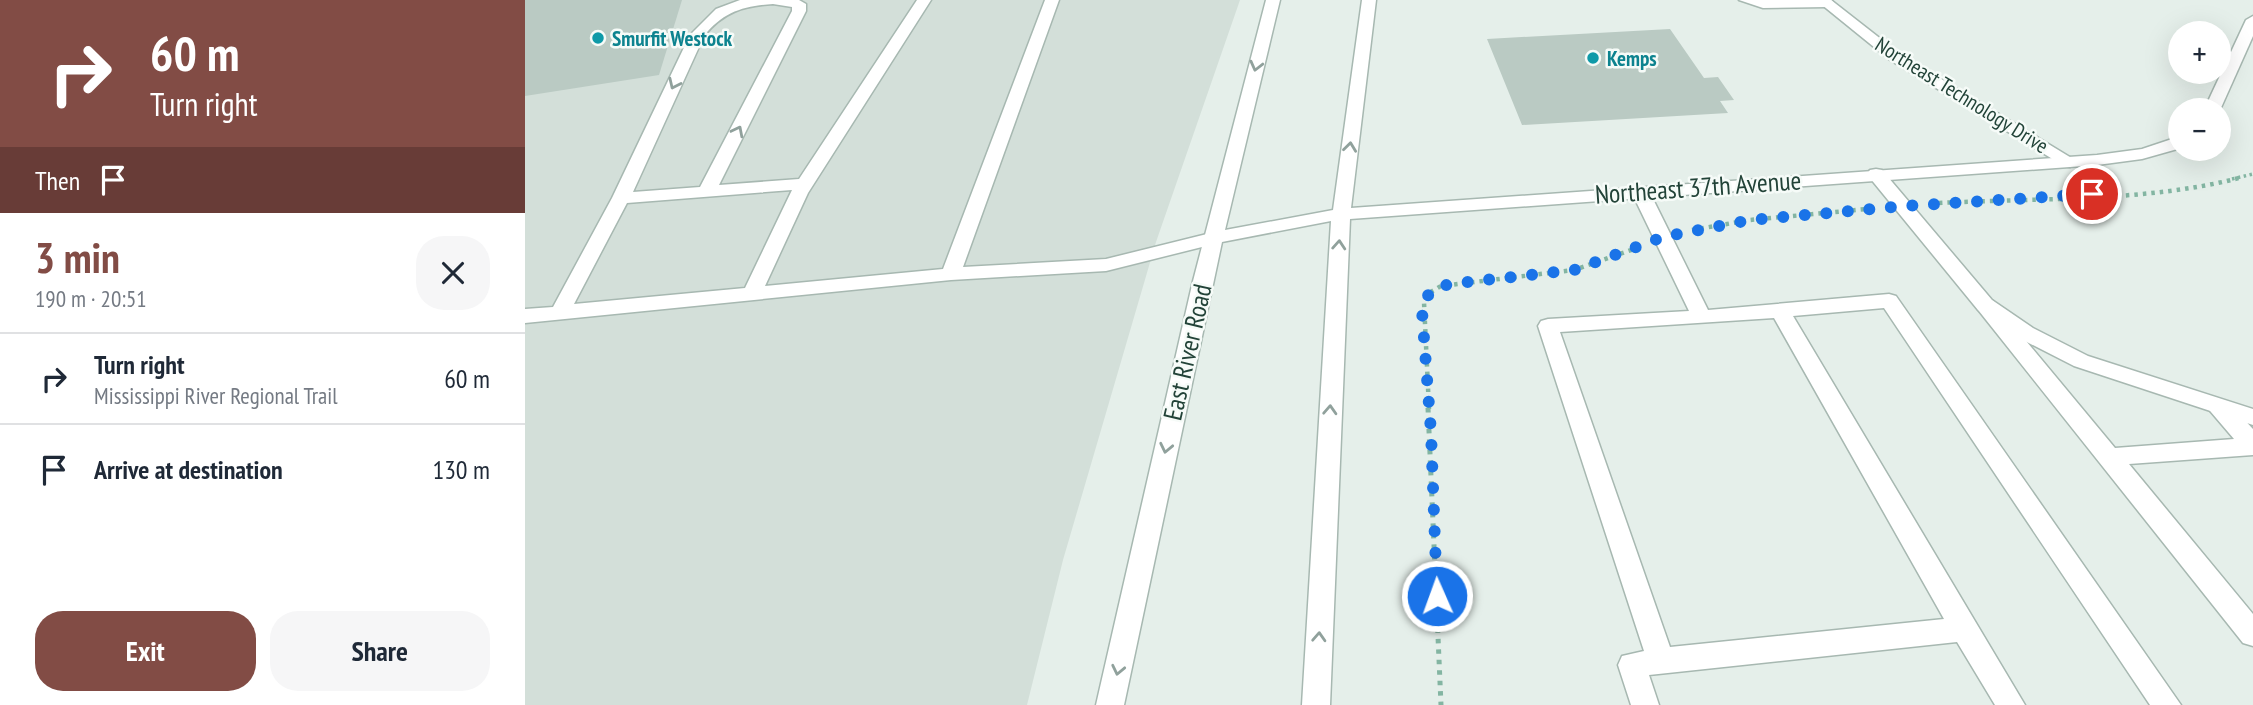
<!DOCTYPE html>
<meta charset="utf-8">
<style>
body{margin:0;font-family:"PT Sans Narrow",sans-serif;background:#f6f6f7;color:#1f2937;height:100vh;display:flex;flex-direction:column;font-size:26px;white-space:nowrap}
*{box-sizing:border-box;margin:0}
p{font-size:23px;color:#747a83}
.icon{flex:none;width:38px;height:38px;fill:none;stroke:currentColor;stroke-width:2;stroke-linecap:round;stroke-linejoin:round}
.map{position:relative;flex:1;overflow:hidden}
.sheet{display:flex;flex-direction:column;background:#fff;width:525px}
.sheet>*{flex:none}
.guide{background:#824c45;color:#fff;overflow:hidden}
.buttons{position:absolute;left:1643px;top:21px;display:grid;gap:14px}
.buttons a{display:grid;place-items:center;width:63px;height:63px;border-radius:50%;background:#fff;box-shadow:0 7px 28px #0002;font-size:35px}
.pin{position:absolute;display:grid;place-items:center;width:60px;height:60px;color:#fff;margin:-30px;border:4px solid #fff;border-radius:50%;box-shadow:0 2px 7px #0007}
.me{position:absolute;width:77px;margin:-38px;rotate:358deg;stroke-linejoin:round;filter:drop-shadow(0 0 5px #0008)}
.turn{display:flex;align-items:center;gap:24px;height:147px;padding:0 35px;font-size:32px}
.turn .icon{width:91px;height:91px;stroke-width:2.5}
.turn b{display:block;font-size:49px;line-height:60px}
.then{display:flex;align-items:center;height:66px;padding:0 35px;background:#0003;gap:14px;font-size:26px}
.round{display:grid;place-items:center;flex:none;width:74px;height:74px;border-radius:28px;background:#f6f6f7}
.head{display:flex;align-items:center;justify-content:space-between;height:119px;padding:0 35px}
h1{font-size:42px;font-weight:800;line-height:52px;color:#824c45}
.button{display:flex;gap:14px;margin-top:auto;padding:14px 35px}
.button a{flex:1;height:80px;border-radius:28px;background:#824c45;color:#fff;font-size:28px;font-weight:800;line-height:80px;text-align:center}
.button a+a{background:#f6f6f7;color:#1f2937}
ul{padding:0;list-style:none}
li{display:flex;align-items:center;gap:21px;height:91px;padding:0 35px;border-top:2px solid #e0e1e3}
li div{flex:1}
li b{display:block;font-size:26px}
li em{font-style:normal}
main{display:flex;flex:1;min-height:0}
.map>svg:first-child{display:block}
</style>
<main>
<section class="sheet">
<div class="guide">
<div class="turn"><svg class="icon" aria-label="right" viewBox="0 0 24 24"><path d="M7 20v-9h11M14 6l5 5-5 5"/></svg><div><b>60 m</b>Turn right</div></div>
<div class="then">Then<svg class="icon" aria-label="arrive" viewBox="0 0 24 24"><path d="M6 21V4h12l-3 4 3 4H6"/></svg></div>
</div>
<div class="head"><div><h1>3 min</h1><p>190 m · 20:51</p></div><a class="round"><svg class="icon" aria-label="close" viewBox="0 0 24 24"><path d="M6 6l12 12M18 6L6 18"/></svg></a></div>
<ul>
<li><svg class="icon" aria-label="right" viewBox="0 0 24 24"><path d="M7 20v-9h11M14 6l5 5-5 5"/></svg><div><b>Turn right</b><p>Mississippi River Regional Trail</p></div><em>60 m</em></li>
<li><svg class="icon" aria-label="arrive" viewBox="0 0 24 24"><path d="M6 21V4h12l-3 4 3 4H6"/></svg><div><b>Arrive at destination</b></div><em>130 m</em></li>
</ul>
<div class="button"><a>Exit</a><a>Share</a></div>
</section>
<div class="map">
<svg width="1728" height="705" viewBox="0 0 1728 705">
<rect width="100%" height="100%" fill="#e5efea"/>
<path fill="#d3dfd9" d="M0,0h715l-84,242 -93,318 -36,145h-502z"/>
<g fill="#bacac3">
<path d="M0,0h157l-23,75 -134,21z"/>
<path d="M1145,29l34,49 14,-1 16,23 -14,1 8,12 -206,12 -35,-86z"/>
</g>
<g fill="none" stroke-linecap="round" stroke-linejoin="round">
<g stroke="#a7b8b1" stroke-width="3">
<g id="service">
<path d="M215,0h59l7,4v7l-87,174 80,-6 118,-179h14l-123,193 -43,93 178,-17 102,-269h14l-96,267 143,-8 109,-27 9,6 -2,4 -116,29 -155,9 -426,43v-14l28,-2 59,-109 78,-163 26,-26zM248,4l19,3v4l-92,176 -67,5 71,-156c19,-24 39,-30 69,-32zM267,190l-47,98 -171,16 53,-101z"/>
<path d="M1214,0h92l3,3 -7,4 -64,1z"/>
<path d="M1115,186l9,5 59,119 181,-16 7,2 285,409h-31l-266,-397 -91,8 232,389h-30l-38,-63 -308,33 10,30h-28l-13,-40 4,-9 22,-5 -106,-325 3,-5 7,-2 141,-8 -58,-120zM1249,318l170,301 -274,28 -110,-315z"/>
<path d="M1461,299l7,2 122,147 119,-9 -29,-34 3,-6c19,-5 33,18 45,30v26l-124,9 124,150v32l-10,-3 -264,-332 -3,-5 3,-5z"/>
</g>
</g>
<g stroke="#a7b8b1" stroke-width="3">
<g id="minor">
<path d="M1291,0h15l69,54 178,108 -8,5 -6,-1 -174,-106z"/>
<path d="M1351,169l6,1 110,130 41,28 55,28 165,53v16l-179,-59 -55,-28 -41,-28 -108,-132 -3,-4 3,-4z"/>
</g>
</g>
<g stroke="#a7b8b1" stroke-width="3">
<g id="tertiary">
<path d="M741,0h14l-55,230 108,-20 29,-210h14l-25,208 746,-53 45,-6 39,-13v12l-39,11 -45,6 -747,54 -20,486h-28l29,-484 -109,21 -98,463h-28l96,-420z"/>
<path d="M1728,16v20l-33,74h-16l42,-90z"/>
</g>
</g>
<path stroke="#83b5a2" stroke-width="3.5" stroke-dasharray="2.5 3.5" stroke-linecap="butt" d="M1707,179l21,-5"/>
<g stroke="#83b5a2" stroke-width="4.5" stroke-dasharray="3.5 5" stroke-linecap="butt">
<path d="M1414,203c96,-5 208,-1 300,-25"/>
<path d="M1167,230l58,-10 117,-11"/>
<path d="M904,409l-5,-107 5,-9 12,-7 133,-16 60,-21"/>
</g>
<path stroke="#83b5a2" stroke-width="5" stroke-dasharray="4.5 6" stroke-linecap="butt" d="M903,408l13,297"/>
<use href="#service" fill="#fff" fill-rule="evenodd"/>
<use href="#minor" fill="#fff" fill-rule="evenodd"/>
<use href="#tertiary" fill="#fff" fill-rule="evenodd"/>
</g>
<defs><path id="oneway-chevron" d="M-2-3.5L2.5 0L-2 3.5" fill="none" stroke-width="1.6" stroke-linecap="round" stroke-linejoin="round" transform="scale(1.75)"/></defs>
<g stroke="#90a19c">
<use href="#oneway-chevron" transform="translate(731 66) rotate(104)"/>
<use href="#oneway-chevron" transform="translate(149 84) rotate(115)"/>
<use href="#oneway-chevron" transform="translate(213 131) rotate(-63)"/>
<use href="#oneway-chevron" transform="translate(825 147) rotate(-83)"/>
<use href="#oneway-chevron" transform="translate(814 245) rotate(-86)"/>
<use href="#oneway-chevron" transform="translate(805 410) rotate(-87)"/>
<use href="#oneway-chevron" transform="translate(641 448) rotate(102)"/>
<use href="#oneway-chevron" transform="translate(794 637) rotate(-87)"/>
<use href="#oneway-chevron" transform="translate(593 670) rotate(102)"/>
</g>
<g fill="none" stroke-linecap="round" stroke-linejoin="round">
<path stroke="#1a73e8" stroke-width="12" stroke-dasharray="0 21.6" d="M912,596l-6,-164 -9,-121 7,-18 12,-7 18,-3 115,-13 89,-33 87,-17 156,-14 186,-12"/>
</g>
<g fill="#0f9aa8" stroke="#f6fbf8" stroke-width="2.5">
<circle cx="73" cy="38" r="7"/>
<circle cx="1068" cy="58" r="7"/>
</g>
<g text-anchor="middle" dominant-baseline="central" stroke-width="5" stroke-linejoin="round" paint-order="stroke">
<g font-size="21" font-weight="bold" fill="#0d838f" stroke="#f6fbf8" text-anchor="start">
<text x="87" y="38">Smurfit Westock</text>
<text x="1082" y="58">Kemps</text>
</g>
<g font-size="21" fill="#224338" stroke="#f6fbf8">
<text transform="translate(1437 95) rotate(32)">Northeast Technology Drive</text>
</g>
<g font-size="26" fill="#224338" stroke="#f6fbf8">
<text transform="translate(1173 187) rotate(-4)">Northeast 37th Avenue</text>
<text transform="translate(662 352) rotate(-77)">East River Road</text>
</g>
</g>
</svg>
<div class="buttons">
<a>+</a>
<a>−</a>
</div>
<div class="pin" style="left:1567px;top:194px;background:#d93025"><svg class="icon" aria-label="arrive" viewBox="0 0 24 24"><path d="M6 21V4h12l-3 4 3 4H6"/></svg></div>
<svg class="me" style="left:912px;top:596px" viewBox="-20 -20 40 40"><circle r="17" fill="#1a73e8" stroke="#fff" stroke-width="3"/><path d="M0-11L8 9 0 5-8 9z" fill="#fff"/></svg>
</div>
</main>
